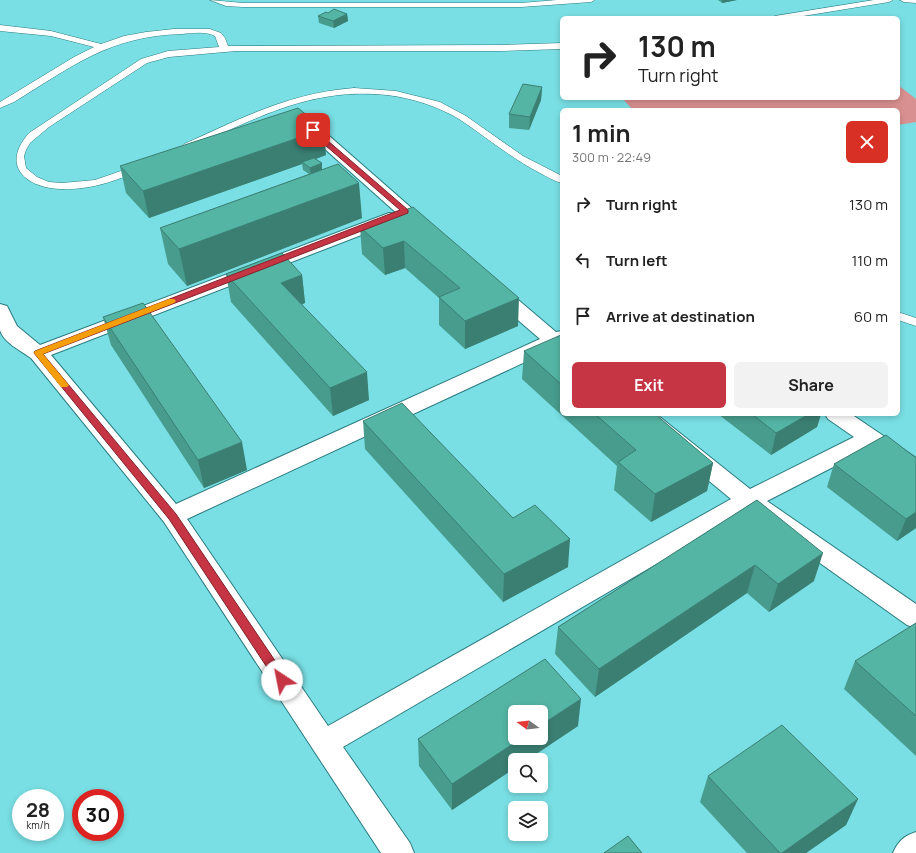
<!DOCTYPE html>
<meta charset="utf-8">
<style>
body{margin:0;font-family:Manrope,sans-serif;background:#f2f2f2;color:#222;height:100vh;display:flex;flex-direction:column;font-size:15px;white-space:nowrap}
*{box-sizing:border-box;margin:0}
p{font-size:13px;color:#767676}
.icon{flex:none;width:22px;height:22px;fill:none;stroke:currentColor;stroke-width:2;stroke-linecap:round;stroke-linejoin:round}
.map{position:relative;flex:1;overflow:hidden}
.panel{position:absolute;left:560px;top:108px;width:340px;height:308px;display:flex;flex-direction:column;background:#fff;border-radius:6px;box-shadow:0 2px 6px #0003}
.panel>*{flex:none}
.banner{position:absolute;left:560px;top:16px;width:340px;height:84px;border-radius:6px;box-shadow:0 2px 6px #0003;background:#fff;color:#222;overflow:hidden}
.needle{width:26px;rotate:285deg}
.tools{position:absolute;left:508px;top:705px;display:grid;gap:8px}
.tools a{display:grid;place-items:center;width:40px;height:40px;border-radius:6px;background:#fff;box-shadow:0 2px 6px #0003;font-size:20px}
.speed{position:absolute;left:12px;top:789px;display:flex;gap:8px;font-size:20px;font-weight:700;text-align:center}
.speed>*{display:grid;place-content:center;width:52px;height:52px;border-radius:50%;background:#fff;box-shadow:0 2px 6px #0003;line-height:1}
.speed small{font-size:10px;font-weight:400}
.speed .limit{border:6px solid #d22;background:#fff;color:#111}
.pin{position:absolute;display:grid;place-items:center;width:34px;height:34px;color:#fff;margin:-17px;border-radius:8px;box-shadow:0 2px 6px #0006}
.me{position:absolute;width:44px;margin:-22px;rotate:326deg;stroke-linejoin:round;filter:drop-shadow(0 0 3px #0008)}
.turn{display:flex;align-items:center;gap:14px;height:84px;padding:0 12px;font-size:18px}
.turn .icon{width:52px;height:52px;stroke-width:2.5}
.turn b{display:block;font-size:28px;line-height:34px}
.round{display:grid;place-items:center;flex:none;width:42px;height:42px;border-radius:6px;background:#f2f2f2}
.head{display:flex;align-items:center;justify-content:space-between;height:68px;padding:0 12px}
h1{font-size:24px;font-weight:700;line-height:30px}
.button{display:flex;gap:8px;margin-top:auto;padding:8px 12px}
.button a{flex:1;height:46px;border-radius:6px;background:#c53544;color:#fff;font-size:16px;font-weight:700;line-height:46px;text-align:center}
.button a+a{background:#f2f2f2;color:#222}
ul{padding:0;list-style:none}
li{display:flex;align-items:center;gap:12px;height:56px;padding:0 12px}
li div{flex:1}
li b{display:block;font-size:15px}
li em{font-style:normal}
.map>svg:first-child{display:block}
</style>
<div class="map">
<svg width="916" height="853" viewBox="0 0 916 853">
<rect width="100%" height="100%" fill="#79dfe4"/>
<path fill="#d99090" d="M898,85l18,14v23l-18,3v-15h-265l-11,-12h276z"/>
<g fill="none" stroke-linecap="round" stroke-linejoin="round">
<g stroke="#2a7b7f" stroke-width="1">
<g id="service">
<path d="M210,0l33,3h278l36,-3h38l-4,2 -70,5h-278l-17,-1z"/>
<path d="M874,0h19l-4,2 -98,16h-20l4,-2z"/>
<path d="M900,0h16v3l-12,-1z"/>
<path d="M0,25l51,6 50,13 23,-8 22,-4 28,-3h36l11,4 4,5 3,8 272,-1 62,-2v6l-62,2h-264l-67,6 -22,6 -98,64 -19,16 -4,7 -2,6 2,12 11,9 12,5 13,1 33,-3 43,-15 5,3c-5,6 -15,8 -22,10 -18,7 -40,12 -60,11 -35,-1 -61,-23 -32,-56l112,-74 27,-8 51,-4 -4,-11c-9,-5 -23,-3 -33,-2 -73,2 -109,32 -168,68l-14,6v-6l74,-45 20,-10 -43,-11 -51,-5z"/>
<path d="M354,88l42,3 44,11 26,14 57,40 39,20v7c-8,-2 -15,-6 -22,-10 -29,-15 -54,-36 -81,-54 -22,-13 -47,-21 -72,-24 -76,-8 -130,23 -197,53l-3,1 -5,-3 2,-2c58,-26 105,-51 170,-56z"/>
<path d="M898,312l18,6v8l-18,-6z"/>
</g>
</g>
<g stroke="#2a7b7f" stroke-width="2">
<g id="minor">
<path d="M313,125l6,2 113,99 3,4 -3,4 -6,1 -6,-1 -113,-101 -2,-3 2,-3z"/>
<path d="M389,213l6,1 3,4 -3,4 -344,133 125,149 364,-165 -51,-44 -3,-4 3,-4 7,-2 7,2 53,45 6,-1v24l-7,-2 -4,-3 -364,169 141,207 403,-227 -97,-80 -3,-5h25l94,75 104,-52 -26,-18 -3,-5h26l65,44v19l-8,-2 -38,-27 -103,53 149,103v24l-9,-3 -160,-114 -404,236 67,96 4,10h-33l-217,-331 -133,-164c-10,-7 -28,-16 -31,-28 0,-8 0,-18 0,-26l7,2 10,20 23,19z"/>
<path d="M916,832v21h-23c5,-12 11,-17 23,-21z"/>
</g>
</g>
<use href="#service" fill="#fff" fill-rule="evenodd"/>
<use href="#minor" fill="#fff" fill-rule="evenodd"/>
</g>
<g fill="#489c8d">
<path d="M718,0h19l-15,3z"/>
<path d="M347,14l1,7 -14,7 -15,-5 -1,-7z"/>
<path d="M542,87l-1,13 -12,30 -20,-2v-14z"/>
<path d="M326,155l-10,4 6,11 40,48 -175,68 -19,-22 -8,-36 149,-54 -6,-4 -1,-6 -153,54 -23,-25 -6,-27z"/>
<path d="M413,207l105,119 -53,23 -26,-24v-27l-34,-30 -20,7 -23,-21 -2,-27z"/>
<path d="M226,274l76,1 3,28 -3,1 67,96 -36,16 -102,-114z"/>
<path d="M103,317l144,153 -43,18 -93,-143z"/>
<path d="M562,337v77h93l58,49 -6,28 -56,31 -37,-32 3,-24 -95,-87 2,-28z"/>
<path d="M718,414h103l-4,13 -46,28z"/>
<path d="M363,421l150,97 55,49 -65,35 -138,-153z"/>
<path d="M886,435l30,93 -19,13 -70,-54 7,-23z"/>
<path d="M757,500l57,81 -45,31 -22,-19 -152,104 -40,-43 3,-27z"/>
<path d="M916,623v133l-72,-67 11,-28z"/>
<path d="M578,726l-126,84 -33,-44 -1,-27z"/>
<path d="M708,776l150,23 -12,26 -40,28h-59l-47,-51z"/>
</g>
<g fill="#3b7f73">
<path d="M722,0h15l-15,3z"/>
<path d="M347,14l1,7 -14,7 -1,-7z"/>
<path d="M542,87l-1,13 -12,30 1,-13z"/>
<path d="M324,129l2,26 -22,8 -2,-1v2l-153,54 -6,-27z"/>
<path d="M322,163v7l-11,5 -1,-7z"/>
<path d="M359,183l3,35 -175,68 -8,-37z"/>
<path d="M404,241l1,27 -20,7 -2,-27z"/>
<path d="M302,275l3,28 -20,8 -4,-28z"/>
<path d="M519,298l-1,28 -53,23v-28z"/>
<path d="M367,372l2,28 -36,16 -3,-28z"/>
<path d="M809,414h12l-4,13 -46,28 5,-22z"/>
<path d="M242,442l5,28 -43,18 -6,-28z"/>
<path d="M713,463l-6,28 -56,31 4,-28z"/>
<path d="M916,512v16l-19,13 9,-22z"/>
<path d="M570,539l-2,28 -65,35 1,-28z"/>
<path d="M823,553l-9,28 -45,31 9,-28z"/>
<path d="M755,565l-8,28 -152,104 4,-28z"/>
<path d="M581,699l-3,27 -51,34h-12v8l-63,42v-26l70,-46h19v-13z"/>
<path d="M858,799l-12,26 -40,28h-24z"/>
</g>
<g fill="#54b5a4" stroke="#3b7f73">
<path d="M334,9l13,5 -14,7 -15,-5 8,-4 2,1z"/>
<path d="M523,84l19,3 -12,30 -21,-3z"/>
<path d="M298,108l26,21 -181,62 -23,-25z"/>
<path d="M314,158l8,5 -12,5 -8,-6z"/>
<path d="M338,164l21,19 -180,66 -19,-21z"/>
<path d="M413,207l106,91 -54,23 -26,-24 21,-9 -56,-47 -21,7 -23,-21z"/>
<path d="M282,253l20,22 -21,8 86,89 -37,16 -104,-114z"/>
<path d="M143,303l99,139 -44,18 -95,-143z"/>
<path d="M561,335l1,2v48l-38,-34z"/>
<path d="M402,403l111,115 22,-13 35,34 -66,35 -141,-153z"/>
<path d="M595,414h60l58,49 -58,31 -37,-32 18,-12z"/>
<path d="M752,414h57l-33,19z"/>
<path d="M886,435l30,23v54l-10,7 -72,-55z"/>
<path d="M757,500l66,53 -45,31 -23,-19 -156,104 -41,-42z"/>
<path d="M916,623v93l-61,-55z"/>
<path d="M545,659l36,40 -40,26v-13h-26v26h7l-70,46 -34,-45z"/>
<path d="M782,725l76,74 -76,54h-2l-72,-77z"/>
<path d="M628,836l14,17h-38z"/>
</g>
<path fill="#c53544" stroke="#80222c" d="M313,128l95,82v3l-365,141 133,160 110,163 2,3 -2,4 -4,1 -4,-1 -109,-165 -135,-166 1,-2 365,-141 -90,-78v-3z"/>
<path fill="#f59e0b" d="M169,299h5l2,2 -2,2 -131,51 24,29 2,2 -2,2h-6l-27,-34 1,-2z"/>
</svg>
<div class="tools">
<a><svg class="needle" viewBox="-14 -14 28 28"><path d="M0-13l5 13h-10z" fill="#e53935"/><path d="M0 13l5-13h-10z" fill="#767676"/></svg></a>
<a><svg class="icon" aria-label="search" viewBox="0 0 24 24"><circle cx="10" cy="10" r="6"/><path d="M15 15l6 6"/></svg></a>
<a><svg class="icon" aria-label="layers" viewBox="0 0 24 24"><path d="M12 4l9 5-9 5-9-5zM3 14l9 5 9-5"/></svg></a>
</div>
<div class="speed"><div>28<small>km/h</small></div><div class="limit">30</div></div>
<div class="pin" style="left:313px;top:130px;background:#d93025"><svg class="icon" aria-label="arrive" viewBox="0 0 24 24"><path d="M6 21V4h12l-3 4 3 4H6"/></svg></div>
<svg class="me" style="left:282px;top:680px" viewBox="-20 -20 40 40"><circle r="19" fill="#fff"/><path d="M0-13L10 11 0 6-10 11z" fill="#c53544"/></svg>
<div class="banner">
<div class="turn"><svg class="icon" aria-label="right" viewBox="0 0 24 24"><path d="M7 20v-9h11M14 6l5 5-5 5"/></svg><div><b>130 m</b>Turn right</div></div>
</div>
<section class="panel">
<div class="head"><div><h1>1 min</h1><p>300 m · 22:49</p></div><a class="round" style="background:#d93025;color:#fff"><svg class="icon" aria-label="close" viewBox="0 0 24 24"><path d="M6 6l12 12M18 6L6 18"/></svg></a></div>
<ul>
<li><svg class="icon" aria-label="right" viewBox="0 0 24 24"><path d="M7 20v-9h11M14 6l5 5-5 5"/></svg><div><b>Turn right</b></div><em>130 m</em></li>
<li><svg class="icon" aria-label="left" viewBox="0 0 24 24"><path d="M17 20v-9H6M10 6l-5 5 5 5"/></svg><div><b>Turn left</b></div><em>110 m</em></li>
<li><svg class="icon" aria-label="arrive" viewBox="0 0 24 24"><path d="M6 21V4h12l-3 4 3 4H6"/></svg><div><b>Arrive at destination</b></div><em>60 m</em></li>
</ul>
<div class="button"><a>Exit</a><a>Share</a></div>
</section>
</div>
